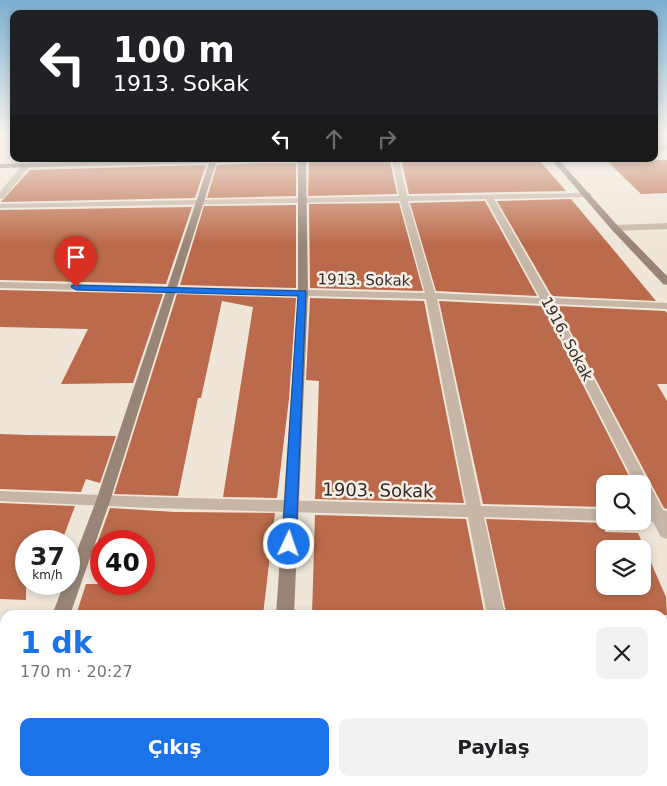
<!DOCTYPE html>
<html lang="tr">
<meta charset="utf-8">
<style>
body{margin:0;font-family:"DejaVu Sans",sans-serif;background:#f2f2f2;color:#202124;height:100vh;display:flex;flex-direction:column;font-size:19px;white-space:nowrap}
*{box-sizing:border-box;margin:0}
p{font-size:16px;color:#757577}
.icon{flex:none;width:28px;height:28px;fill:none;stroke:currentColor;stroke-width:2;stroke-linecap:round;stroke-linejoin:round}
.map{position:relative;flex:1;overflow:hidden}
.panel{position:absolute;left:0px;top:610px;width:668px;height:176px;display:flex;flex-direction:column;background:#fff;border-radius:15px 15px 0 0;box-shadow:0 2px 8px #0003}
.panel>*{flex:none}
.banner{position:absolute;left:10px;top:10px;width:648px;height:152px;border-radius:10px;box-shadow:0 2px 8px #0003;background:#202124;color:#fff;overflow:hidden}
.buttons{position:absolute;left:596px;top:475px;display:grid;gap:10px}
.buttons a{display:grid;place-items:center;width:55px;height:55px;border-radius:10px;background:#fff;box-shadow:0 2px 8px #0003;font-size:25px}
.speed{position:absolute;left:15px;top:530px;display:flex;gap:10px;font-size:25px;font-weight:700;text-align:center}
.speed>*{display:grid;place-content:center;width:65px;height:65px;border-radius:50%;background:#fff;box-shadow:0 2px 8px #0003;line-height:1}
.speed small{font-size:12px;font-weight:400}
.speed .limit{border:8px solid #d22;background:#fff;color:#111}
.pin{position:absolute;display:grid;place-items:center;width:42px;height:42px;color:#fff;margin:-51px -21px;border-radius:50% 50% 50% 0;rotate:-45deg;box-shadow:0 0 5px #0007}
.pin .icon{rotate:45deg}
.me{position:absolute;width:55px;margin:-28px;rotate:3deg;stroke-linejoin:round;filter:drop-shadow(0 0 4px #0008)}
.turn{display:flex;align-items:center;gap:18px;height:105px;padding:0 20px;font-size:22px}
.turn .icon{width:65px;height:65px;stroke-width:2.5}
.turn b{display:block;font-size:35px;line-height:42px}
.lanes{display:flex;align-items:center;height:48px;padding:0 20px;background:#0003;justify-content:center;gap:25px;direction:ltr}
.lanes .off{opacity:.35}
.round{display:grid;place-items:center;flex:none;width:52px;height:52px;border-radius:10px;background:#f2f2f2}
.summary{display:flex;align-items:center;justify-content:space-between;height:85px;padding:0 20px}
h1{font-size:30px;font-weight:700;line-height:38px;color:#1a73e8}
.cta{display:flex;gap:10px;margin-top:auto;padding:10px 20px}
.cta a{flex:1;height:58px;border-radius:10px;background:#1a73e8;color:#fff;font-size:20px;font-weight:700;line-height:58px;text-align:center}
.cta a+a{background:#f2f2f2;color:#202124}
.map>svg:first-child{display:block}
</style>
<div class="map">
<svg width="667" height="786" viewBox="0 0 667 786">
<rect width="100%" height="100%" fill="#efe6d9"/>
<g fill="#bb6b4b" fill-rule="evenodd">
<path d="M401,159h137l28,32 -157,3z"/>
<path d="M667,160v33l-26,1 -33,-32z"/>
<path d="M309,161h81l7,33 -89,2z"/>
<path d="M257,163h39v33l-89,2 10,-33z"/>
<path d="M206,165l-11,33 -194,4 29,-32z"/>
<path d="M571,199l51,61 34,41 -104,-5 -55,-95z"/>
<path d="M485,201l52,95 -101,-5 -26,-88z"/>
<path d="M399,203l24,88 -113,-3 -1,-84z"/>
<path d="M296,205v83l-116,-3 24,-79z"/>
<path d="M192,207l-26,77 -166,-4v-70z"/>
<path d="M0,290l163,4 -30,89 -72,1 27,-55 -88,-2z"/>
<path d="M177,294l119,4 -7,101 -12,99 -54,-1 30,-190 -31,-6 -21,97h-3l-20,98 -64,-2z"/>
<path d="M310,298l114,3 40,202 -149,-4 4,-118 -13,-1z"/>
<path d="M439,301l104,5 90,178h-28v23l-122,-3z"/>
<path d="M557,306l108,5 2,2v71h-10l10,17v108l-3,-1z"/>
<path d="M0,434l28,1 88,1 -16,47 -14,-4 -5,13 -81,-3z"/>
<path d="M0,503l75,3 -13,35h-36v59l-26,-1z"/>
<path d="M110,508l65,4 100,1 -12,102h-187l10,-31h58v-43h-46z"/>
<path d="M315,515l151,4 18,93h-6l1,3h-167z"/>
<path d="M486,519l119,4v9l33,1 28,64 1,18 -161,-3zM605,549h37v37h-37z"/>
</g>
<g fill="none" stroke-linecap="round" stroke-linejoin="round">
<g fill="#c5b6a7" fill-rule="evenodd">
<path d="M667,145v4l-13,1v-4z"/>
<path d="M392,159h7l8,37 183,-3 1,2 -4,2 -93,2 57,99 116,5v6l-113,-5 109,206 4,1v28l-6,-2 -8,-15 -13,-1h2v-11h6l-6,-10v-16h-7l-91,-180 -107,-5 44,207 124,3v12l-121,-4 21,98h-18l-19,-98 -317,-9 -151,-7v-10l151,6 315,8 -40,-206 -426,-11v-6l425,11 -25,-92 -400,7v-4l399,-8zM486,199l54,99 -105,-5 -27,-92z"/>
<path d="M23,164l7,2 -27,33h-3v-7z"/>
<path d="M667,223v6l-52,2 -4,-3 4,-3z"/>
<path d="M517,781h22l1,5h-22z"/>
</g>
<g fill="#998578" fill-rule="evenodd">
<path d="M197,159h78l-4,2 -55,2 -106,338 -40,114h-18l12,-31h5v-12l27,-71 113,-338 -209,5v-4z"/>
<path d="M298,159h8l2,134 -14,322h-18l22,-322z"/>
<path d="M551,159h7l60,67 49,50v9l-4,-1 -51,-54z"/>
<path d="M5,760v21h7l-2,5h-10v-23z"/>
<rect x="265" y="781" width="22" height="5"/>
</g>
</g>
<linearGradient id="sky" x2="0" y2="1"><stop stop-color="#7caecf"/><stop offset="0.55" stop-color="#f8f4ee"/><stop offset="1" stop-color="#f8f4ee" stop-opacity="0"/></linearGradient>
<rect width="667" height="244" fill="url(#sky)"/>
<path fill="#1a73e8" stroke="#114b97" d="M72,285l234,6 -10,253 -2,4 -5,1 -5,-1 -2,-4 16,-248 -222,-6 -5,-3z"/>
<g text-anchor="middle" dominant-baseline="central" stroke-width="5" stroke-linejoin="round" paint-order="stroke">
<g font-size="15" fill="#322b27" stroke="#f7efe5">
<text transform="translate(364 280) rotate(1)">1913. Sokak</text>
<text transform="translate(567 339) rotate(62)">1916. Sokak</text>
</g>
<g font-size="18" fill="#322b27" stroke="#f7efe5">
<text transform="translate(378 490) rotate(1)">1903. Sokak</text>
</g>
</g>
</svg>
<div class="buttons">
<a><svg class="icon" aria-label="search" viewBox="0 0 24 24"><circle cx="10" cy="10" r="6"/><path d="M15 15l6 6"/></svg></a>
<a><svg class="icon" aria-label="layers" viewBox="0 0 24 24"><path d="M12 4l9 5-9 5-9-5zM3 14l9 5 9-5"/></svg></a>
</div>
<div class="speed"><div>37<small>km/h</small></div><div class="limit">40</div></div>
<div class="pin" style="left:76px;top:287px;background:#d93025"><svg class="icon" aria-label="arrive" viewBox="0 0 24 24"><path d="M6 21V4h12l-3 4 3 4H6"/></svg></div>
<svg class="me" style="left:289px;top:544px" viewBox="-20 -20 40 40"><circle r="17" fill="#1a73e8" stroke="#fff" stroke-width="3"/><path d="M0-11L8 9 0 5-8 9z" fill="#fff"/></svg>
<div class="banner">
<div class="turn"><svg class="icon" aria-label="left" viewBox="0 0 24 24"><path d="M17 20v-9H6M10 6l-5 5 5 5"/></svg><div><b>100 m</b>1913. Sokak</div></div>
<div class="lanes"><svg class="icon" aria-label="left" viewBox="0 0 24 24"><path d="M17 20v-9H6M10 6l-5 5 5 5"/></svg><svg class="icon off" aria-label="ahead" viewBox="0 0 24 24"><path d="M12 20V5M6 11l6-6 6 6"/></svg><svg class="icon off" aria-label="right" viewBox="0 0 24 24"><path d="M7 20v-9h11M14 6l5 5-5 5"/></svg></div>
</div>
<section class="panel">
<div class="summary"><div><h1>1 dk</h1><p>170 m · 20:27</p></div><a class="round"><svg class="icon" aria-label="close" viewBox="0 0 24 24"><path d="M6 6l12 12M18 6L6 18"/></svg></a></div>
<div class="cta"><a>Çıkış</a><a>Paylaş</a></div>
</section>
</div>
